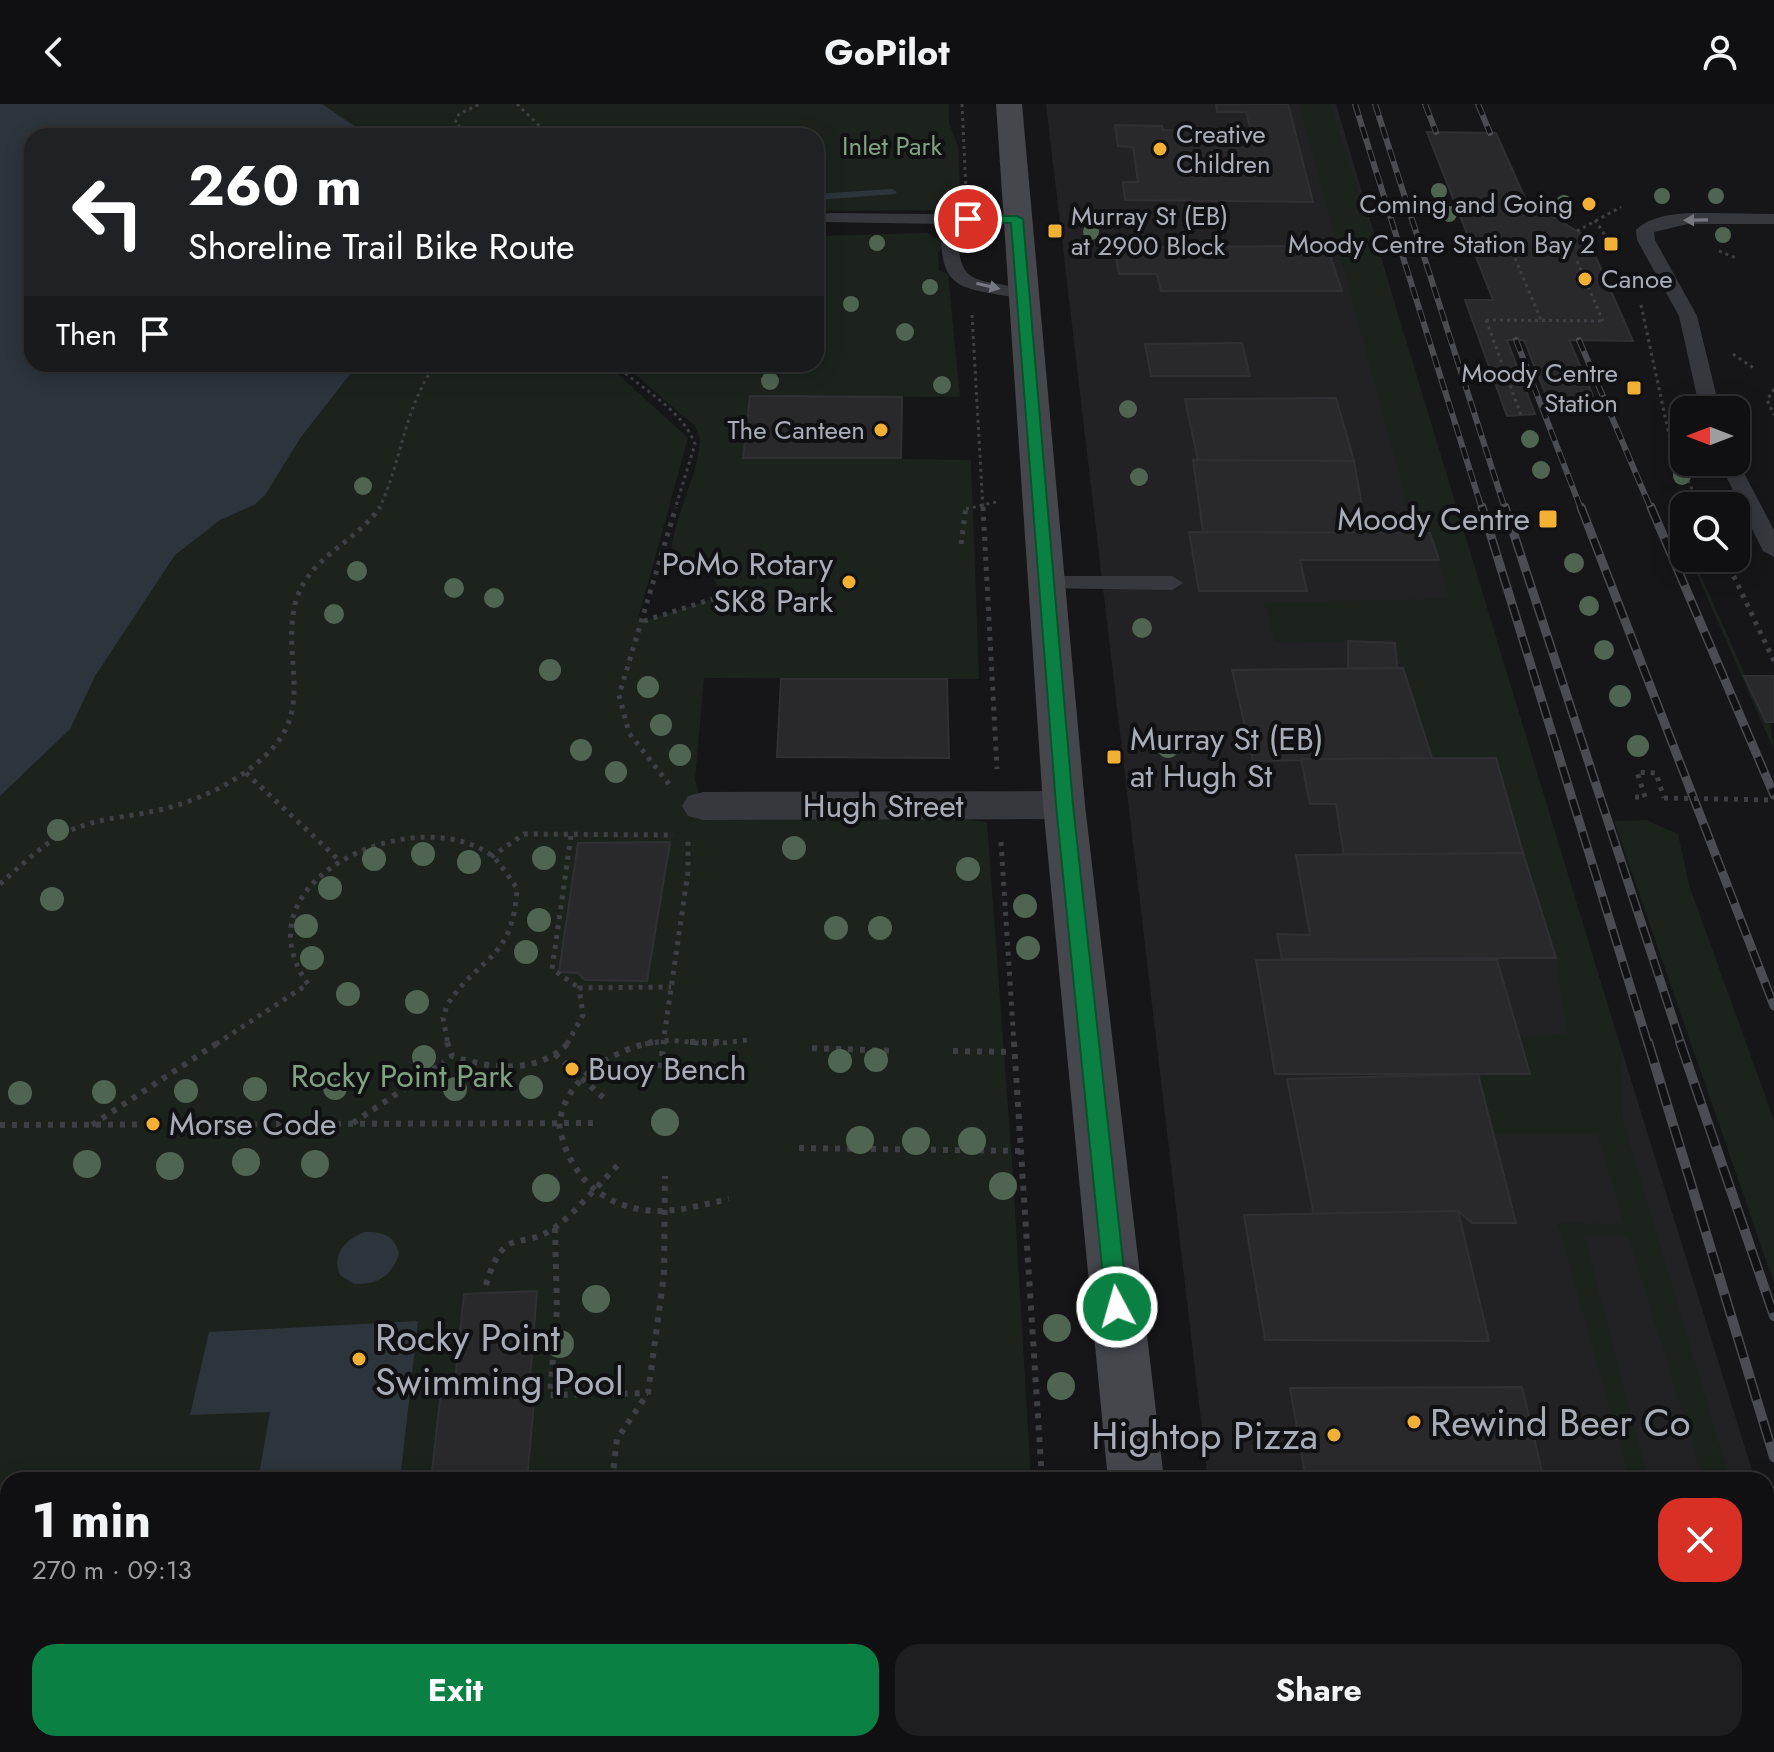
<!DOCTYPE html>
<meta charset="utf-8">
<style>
body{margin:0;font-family:Jost,sans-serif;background:#1e1e20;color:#f1f3f6;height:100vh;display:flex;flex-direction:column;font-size:30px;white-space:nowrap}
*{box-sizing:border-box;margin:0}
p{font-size:26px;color:#9c9d9f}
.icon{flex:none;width:44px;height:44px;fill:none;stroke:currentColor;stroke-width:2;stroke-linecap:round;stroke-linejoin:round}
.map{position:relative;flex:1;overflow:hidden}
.panel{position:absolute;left:0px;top:1368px;width:1774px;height:280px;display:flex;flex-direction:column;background:#101012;border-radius:24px 24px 0 0;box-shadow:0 4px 20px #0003,0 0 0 2px #303032}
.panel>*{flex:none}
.hud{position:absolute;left:24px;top:24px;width:800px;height:244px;border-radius:24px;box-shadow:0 4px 20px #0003,0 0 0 2px #303032;background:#202124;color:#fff;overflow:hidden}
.needle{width:52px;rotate:270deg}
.controls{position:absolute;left:1670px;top:292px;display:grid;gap:16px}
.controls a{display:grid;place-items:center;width:80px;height:80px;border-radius:16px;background:#101012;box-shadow:0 4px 20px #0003,0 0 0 2px #303032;font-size:40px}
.pin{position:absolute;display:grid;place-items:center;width:68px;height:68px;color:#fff;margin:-34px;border:4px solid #fff;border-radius:50%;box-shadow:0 2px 8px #0007}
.me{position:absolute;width:88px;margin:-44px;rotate:354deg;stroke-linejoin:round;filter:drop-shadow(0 0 6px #0008)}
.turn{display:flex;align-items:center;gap:28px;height:168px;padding:0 32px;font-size:36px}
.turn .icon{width:104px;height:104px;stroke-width:2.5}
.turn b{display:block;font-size:56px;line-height:68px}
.then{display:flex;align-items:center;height:76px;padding:0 32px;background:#0003;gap:16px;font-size:30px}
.round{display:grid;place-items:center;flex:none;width:84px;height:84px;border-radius:24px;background:#1e1e20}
.overview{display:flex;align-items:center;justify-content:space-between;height:136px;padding:0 32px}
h1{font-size:48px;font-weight:700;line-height:60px}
.primary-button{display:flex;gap:16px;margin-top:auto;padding:16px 32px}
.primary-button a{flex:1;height:92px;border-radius:24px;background:#0b8043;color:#fff;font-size:32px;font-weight:700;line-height:92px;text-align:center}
.primary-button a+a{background:#1e1e20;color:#f1f3f6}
header{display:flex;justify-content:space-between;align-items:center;height:104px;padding:0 32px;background:#101012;font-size:36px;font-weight:700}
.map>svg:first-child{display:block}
</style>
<header><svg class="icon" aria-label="back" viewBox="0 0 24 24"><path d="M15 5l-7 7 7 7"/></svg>GoPilot<svg class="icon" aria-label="person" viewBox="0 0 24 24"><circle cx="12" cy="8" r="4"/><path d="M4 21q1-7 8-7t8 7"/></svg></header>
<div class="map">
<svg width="1774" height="1648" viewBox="0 0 1774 1648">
<rect width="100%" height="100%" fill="#161618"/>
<g fill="#222225">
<path d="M1046,0h290l141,479 278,897h-547z"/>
<path d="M1766,1412l8,26v210h-533l-1,-8h526z"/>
</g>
<g fill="#1c231d">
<path d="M0,0h949v19l9,23 3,60 -15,4 -130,1v-75h-784z"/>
<path d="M1299,0h31l72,223 219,722 1,69 108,362h-26l-76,-244 -44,-1 64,245h-18l-72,-257 66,1 -26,-89h-104l-16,-61h51l-10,-36 48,-4 -11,-76 -60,-200h-64l-38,-118 -119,2 -11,-40 186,-3 -20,-66h-15z"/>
<path d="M928,129l6,5h13v8l-9,6 1,18 9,4 12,123 -210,-1 -7,61 228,3 8,219 -275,-1 -9,102 8,26 258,-1 6,15 20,2 26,354 18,304h-1023v264h1037l1,8h-1046v-1512l32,124h575l81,74 -49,178 5,5 78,-25 -9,-19 12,-15 -55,4c1,-50 28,-85 30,-127l-5,-13 -72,-62h193v-128z"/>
<path d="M1690,454h3l73,164h4l4,28z"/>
<path d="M1646,716l32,14 11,51 85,235v163l-160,-462z"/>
<path d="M1766,1499l8,27v122h-28l-2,-8h22z"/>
</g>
<g fill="#2c353c">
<path d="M0,0h322l47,32h-337v228h326l-57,73 -36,58 -11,10 -34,15 -45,35 -80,121 -25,53 -70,67z"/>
<path d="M365,1128c18,-1 30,4 34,22 -7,22 -22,31 -45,30l-14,-9c-9,-21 6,-36 25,-43z"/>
<path d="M418,1217l-18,159h-142l12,-68 -80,3 19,-83z"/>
</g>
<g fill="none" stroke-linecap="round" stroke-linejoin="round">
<path fill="#2c353c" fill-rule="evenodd" d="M892,85l5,3 -2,2 -79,6v-6z"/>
</g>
<g fill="#29292c" stroke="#303034" stroke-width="2">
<path d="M1216,0h72l25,98 -188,-2 -2,-18h15l-5,-35 -15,-1 -3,-21 47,1 1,4 88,1 -5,-19h-29z"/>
<path d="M1427,28l69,1 37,83 15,-2 39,23 46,104 -64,-1 25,58h-47l-23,-58h-17l28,74 -28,2 -42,-116h28z"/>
<path d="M1327,142l15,45h-181l-4,-17h-38l-5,-27z"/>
<path d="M1242,239l8,33h-99l-6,-32z"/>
<path d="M750,292l152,1 -1,61h-158z"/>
<path d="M1336,294l18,63h-156l-13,-62z"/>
<path d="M1193,356l161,1 13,72 -164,-1z"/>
<path d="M1189,428l241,1 9,27h-139l7,31h-108z"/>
<path d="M1348,537l47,2 2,25h-49z"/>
<path d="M1403,564l29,90 -179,3 -21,-91z"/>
<path d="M1744,572h30v46h-8z"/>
<path d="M781,575h166l2,79 -172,-1z"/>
<path d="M1496,654l27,95 -179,3 -8,-52h-26l-9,-45z"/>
<path d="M670,738l-23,139 -62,-1 -7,-7 -19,-1 19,-129z"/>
<path d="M1523,749l33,105 -274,1 -5,-25 33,1 -14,-80z"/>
<path d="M1256,856h241l33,114h-255z"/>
<path d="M1478,970l38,149h-44l-14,-12 -144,5 -27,-137z"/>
<path d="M1458,1107l31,130 -224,-1 -21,-125z"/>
<path d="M537,1187l-7,87 -75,4 9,-88z"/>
<path d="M536,1274l-9,102h-96l11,-97z"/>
<path d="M1522,1283l22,93h-238l-16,-92z"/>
<path d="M1331,1640h274l2,8h-275z"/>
</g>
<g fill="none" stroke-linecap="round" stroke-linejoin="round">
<g stroke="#3d3f44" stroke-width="3" stroke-dasharray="3 4" stroke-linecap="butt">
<path d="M517,0l33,32"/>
<path d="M962,0l4,86"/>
<path d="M471,32l-16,-13 4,-9 21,-10"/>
<path d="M1595,116l15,23"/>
<path d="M1577,127l44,-24"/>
<path d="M1507,135l34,81"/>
<path d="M1719,147l17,7"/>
<path d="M1577,157l26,60"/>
<path d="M1641,201l30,139 29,62"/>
<path d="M972,211l11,194"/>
<path d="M1486,216l35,95"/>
<path d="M1733,250l22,15"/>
<path d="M615,260c26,25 67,45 80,80l-20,65"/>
<path d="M1774,285l-7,11 7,15"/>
<path d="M379,405c23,-48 25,-102 57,-145"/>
<path d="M966,405l30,-7"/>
</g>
<g stroke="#3d3f44" stroke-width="5" stroke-dasharray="4 6" stroke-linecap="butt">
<path d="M983,403l14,262"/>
<path d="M961,440l5,-37"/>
<path d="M1725,454l49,103"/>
<path d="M644,517l78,-25"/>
<path d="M246,669l94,88"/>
<path d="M669,680l-40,-51 -10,-38 57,-188"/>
<path d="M1635,693h10l-8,-25 19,1 8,25"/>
<path d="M571,732l-19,133 27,19"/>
<path d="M1001,738l13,202"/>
<path d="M491,753l33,-23 150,1"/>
<path d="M0,780c24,-21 48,-46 79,-57 21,-8 44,-10 66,-14 43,-8 87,-26 120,-57 52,-48 15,-98 31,-155 13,-45 60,-58 84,-94"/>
<path d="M216,940l92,-60c-72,-100 96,-180 177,-133 14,8 22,24 32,37 -4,74 -37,66 -70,117l-4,13 5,26"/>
<path d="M567,940l16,-29 -4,-27 92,-1"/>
<path d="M645,940l25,-4 36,4"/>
<path d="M663,940l25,-172v-33"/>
<path d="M713,940l35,-4"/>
</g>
<g stroke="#3d3f44" stroke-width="6" stroke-dasharray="5 7" stroke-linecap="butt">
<path d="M447,938l5,14c38,13 87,19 117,-14"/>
<path d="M653,938c-39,8 -86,35 -93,78 -2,8 2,16 4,24 13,37 40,60 80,66 30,4 56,-5 85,-11"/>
<path d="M690,938h35"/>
<path d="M1014,938l28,438"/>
<path d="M812,944l83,3"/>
<path d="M953,947l60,1"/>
<path d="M555,950l52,47"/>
<path d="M660,964l4,-26"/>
<path d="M353,1019l91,-61"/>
<path d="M0,1021l599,-2"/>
<path d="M92,1021l127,-83"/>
<path d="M799,1044l221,3"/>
<path d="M555,1124l2,81 -7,86 98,-2"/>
<path d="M486,1181c19,-64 34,-31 71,-59 22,-17 42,-42 62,-62"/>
<path d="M612,1376l5,-41 31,-46 16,-118 1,-99"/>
<path d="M1060,1640l1,8"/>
<path d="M500,1648l6,-8"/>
</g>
<g fill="#37383d" fill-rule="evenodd">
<path d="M830,109l193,2 3,4 -9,5h-58c-4,66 17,53 70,66l3,4 -9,5c-59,-12 -86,-4 -81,-75l-118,-2v-8z"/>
<path d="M1706,109l68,1v10h-86l-34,8 1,8 42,76 23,94h-20l-21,-94 -42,-76 -1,-10c17,-17 48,-17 70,-17z"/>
<path d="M1736,354l38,72v27l-11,-6 -44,-89h17z"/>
<path d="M1047,472h125l11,7 -11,7 -133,-2 -3,-5 3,-5z"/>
</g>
<path fill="#37383d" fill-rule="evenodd" d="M1064,687l15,4 6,10 -6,10 -15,4 -361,1 -15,-4 -6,-10 6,-10 15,-4z"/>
<g fill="#45474d" fill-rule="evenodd">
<path d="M996,0h26l63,701 79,675h-56l-65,-675z"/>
<rect x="1134" y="1640" width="62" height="8"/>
</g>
<g stroke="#4a4c52" stroke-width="6">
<g id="rail-far2">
<path d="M1355,0l127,405"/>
<path d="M1375,0l130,405"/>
<path d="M1425,0l11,28"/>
<path d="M1478,0l12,29"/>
<path d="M1516,236l65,169"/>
<path d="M1579,236l72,169"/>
</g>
</g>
<g stroke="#4a4c52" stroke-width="9">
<g id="rail-far1">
<path d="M1482,403l166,537"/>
<path d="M1505,403l176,537"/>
<path d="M1581,403l193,499"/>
<path d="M1651,403l123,288"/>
</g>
</g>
<g stroke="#4a4c52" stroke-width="10">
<g id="rail">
<path d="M1648,938l126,415"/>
<path d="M1680,938l94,274"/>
</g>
</g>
<use href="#rail-far2" stroke="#111113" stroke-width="4" stroke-dasharray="12" stroke-linecap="butt"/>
<use href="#rail-far1" stroke="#111113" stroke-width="6" stroke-dasharray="17" stroke-linecap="butt"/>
<use href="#rail" stroke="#111113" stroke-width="7" stroke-dasharray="22" stroke-linecap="butt"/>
<path stroke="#3d3f44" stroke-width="3" stroke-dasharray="3 4" stroke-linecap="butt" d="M1486,216l117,1"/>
<path stroke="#3d3f44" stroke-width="5" stroke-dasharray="4 6" stroke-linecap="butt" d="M1664,694l110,2"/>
</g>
<g fill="#506452">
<circle cx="1439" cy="87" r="8"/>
<circle cx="1662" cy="92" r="8"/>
<circle cx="1716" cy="92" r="8"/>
<circle cx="1564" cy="99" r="8"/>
<circle cx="1449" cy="110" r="8"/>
<circle cx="1091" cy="128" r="8"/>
<circle cx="1723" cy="131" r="8"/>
<circle cx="877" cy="139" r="8"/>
<circle cx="930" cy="183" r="8"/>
<circle cx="851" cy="200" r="8"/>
<circle cx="905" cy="228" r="9"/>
<circle cx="770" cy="277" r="9"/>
<circle cx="942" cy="281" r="9"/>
<circle cx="1128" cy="305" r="9"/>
<circle cx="1530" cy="335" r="9"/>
<circle cx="1541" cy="366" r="9"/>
<circle cx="1682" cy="372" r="9"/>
<circle cx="1139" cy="373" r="9"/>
<circle cx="363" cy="382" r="9"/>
<circle cx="1574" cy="459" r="10"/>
<circle cx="357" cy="467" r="10"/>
<circle cx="454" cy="484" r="10"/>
<circle cx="494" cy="494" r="10"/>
<circle cx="1589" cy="502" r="10"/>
<circle cx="334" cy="510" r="10"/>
<circle cx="1142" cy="524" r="10"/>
<circle cx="1604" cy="546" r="10"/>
<circle cx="550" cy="566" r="11"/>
<circle cx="648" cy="583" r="11"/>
<circle cx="1620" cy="592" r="11"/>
<circle cx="661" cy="621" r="11"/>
<circle cx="1638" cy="642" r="11"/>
<circle cx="1168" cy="643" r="11"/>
<circle cx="581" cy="646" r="11"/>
<circle cx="680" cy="651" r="11"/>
<circle cx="616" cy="668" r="11"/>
<circle cx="58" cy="726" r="11"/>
<circle cx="794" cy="744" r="12"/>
<circle cx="423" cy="750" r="12"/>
<circle cx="544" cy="754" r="12"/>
<circle cx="374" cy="755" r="12"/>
<circle cx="469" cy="758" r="12"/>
<circle cx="968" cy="765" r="12"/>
<circle cx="330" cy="784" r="12"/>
<circle cx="52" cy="795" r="12"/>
<circle cx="1025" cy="802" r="12"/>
<circle cx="539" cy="816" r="12"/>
<circle cx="306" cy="822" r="12"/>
<circle cx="836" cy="824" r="12"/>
<circle cx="880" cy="824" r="12"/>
<circle cx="1028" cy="844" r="12"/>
<circle cx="526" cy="848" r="12"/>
<circle cx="312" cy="854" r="12"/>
<circle cx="348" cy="890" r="12"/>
<circle cx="417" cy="898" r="12"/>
<circle cx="424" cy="953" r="12"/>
<circle cx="876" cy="956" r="12"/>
<circle cx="840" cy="957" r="12"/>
<circle cx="531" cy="983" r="12"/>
<circle cx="335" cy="984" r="12"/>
<circle cx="255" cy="985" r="12"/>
<circle cx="455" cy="985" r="12"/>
<circle cx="186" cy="987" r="12"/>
<circle cx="104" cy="988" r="12"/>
<circle cx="20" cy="989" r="12"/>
<circle cx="665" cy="1018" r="14"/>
<circle cx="860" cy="1036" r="14"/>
<circle cx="916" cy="1037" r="14"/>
<circle cx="972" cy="1037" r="14"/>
<circle cx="246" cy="1058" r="14"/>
<circle cx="87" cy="1060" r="14"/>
<circle cx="315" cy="1060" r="14"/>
<circle cx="170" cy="1062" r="14"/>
<circle cx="1003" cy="1082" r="14"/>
<circle cx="546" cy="1084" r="14"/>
<circle cx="596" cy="1195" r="14"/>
<circle cx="1057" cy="1224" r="14"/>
<circle cx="560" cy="1240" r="14"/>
<circle cx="1061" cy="1282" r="14"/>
</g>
<defs><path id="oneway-solid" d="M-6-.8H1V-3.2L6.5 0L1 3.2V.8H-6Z" transform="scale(2)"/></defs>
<g fill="#757881">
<use href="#oneway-solid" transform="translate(1696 116) rotate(179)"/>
<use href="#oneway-solid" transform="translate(988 182) rotate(13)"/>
</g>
<path fill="#0b8043" stroke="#07532c" stroke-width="2" d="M964,112h53l6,3 50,586 55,502 -3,6 -8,3 -7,-3 -4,-6 -50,-502 -45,-582 -43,-1 -6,-3z"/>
<g fill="#f2b134" stroke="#111113" stroke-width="3">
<circle cx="1160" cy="45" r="8"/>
<circle cx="1589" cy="100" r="8"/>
<rect x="1047" y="119" width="16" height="16" rx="4"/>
<rect x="1603" y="132" width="16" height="16" rx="4"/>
<circle cx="1585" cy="175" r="8"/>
<rect x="1626" y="276" width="16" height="16" rx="4"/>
<circle cx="881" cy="326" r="8"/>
<rect x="1538" y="405" width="20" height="20" rx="4"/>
<circle cx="849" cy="478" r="8"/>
<rect x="1106" y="645" width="16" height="16" rx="4"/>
<circle cx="572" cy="965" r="8"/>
<circle cx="153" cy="1020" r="8"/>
<circle cx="359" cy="1255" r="8"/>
<circle cx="1414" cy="1318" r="8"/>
<circle cx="1334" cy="1331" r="8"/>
</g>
<g text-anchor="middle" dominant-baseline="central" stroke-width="8" stroke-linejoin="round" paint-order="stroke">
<g font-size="26" fill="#a8adb8" stroke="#111113" text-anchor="end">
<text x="1176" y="30" text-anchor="start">Creative<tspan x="1176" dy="30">Children</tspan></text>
<text x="1573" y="100">Coming and Going</text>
<text x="1071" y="112" text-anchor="start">Murray St (EB)<tspan x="1071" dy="30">at 2900 Block</tspan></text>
<text x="1595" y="140">Moody Centre Station Bay 2</text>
<text x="1601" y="175" text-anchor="start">Canoe</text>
<text x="1618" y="269">Moody Centre<tspan x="1618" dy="30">Station</tspan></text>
<text x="865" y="326">The Canteen</text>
</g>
<g font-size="26" fill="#7fa381" stroke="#111113">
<text x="892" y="42">Inlet Park</text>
</g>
<g font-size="32" fill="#a8adb8" stroke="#111113" text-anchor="start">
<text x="1530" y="415" text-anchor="end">Moody Centre</text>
<text x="833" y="460" text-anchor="end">PoMo Rotary<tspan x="833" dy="37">SK8 Park</tspan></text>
<text x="1130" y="635">Murray St (EB)<tspan x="1130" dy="37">at Hugh St</tspan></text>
<text x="588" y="965">Buoy Bench</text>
<text x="169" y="1020">Morse Code</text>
</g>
<g font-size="32" fill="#a8adb8" stroke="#111113">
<text x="883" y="702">Hugh Street</text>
</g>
<g font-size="32" fill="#7fa381" stroke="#111113">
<text x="402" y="972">Rocky Point Park</text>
</g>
<g font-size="38" fill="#a8adb8" stroke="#111113" text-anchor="start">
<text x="375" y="1233">Rocky Point<tspan x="375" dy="44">Swimming Pool</tspan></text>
<text x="1430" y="1318">Rewind Beer Co</text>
<text x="1318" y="1331" text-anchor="end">Hightop Pizza</text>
</g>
</g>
</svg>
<div class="controls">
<a><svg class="needle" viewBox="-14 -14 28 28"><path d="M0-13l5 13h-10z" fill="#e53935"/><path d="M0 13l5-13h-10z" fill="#9c9d9f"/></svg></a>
<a><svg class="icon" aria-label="search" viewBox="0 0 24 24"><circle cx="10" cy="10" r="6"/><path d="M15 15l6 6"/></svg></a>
</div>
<div class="pin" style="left:968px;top:115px;background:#d93025"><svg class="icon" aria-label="arrive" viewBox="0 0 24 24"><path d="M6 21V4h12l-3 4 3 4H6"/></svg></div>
<svg class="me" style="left:1117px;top:1203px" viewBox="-20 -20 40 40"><circle r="17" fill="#0b8043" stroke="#fff" stroke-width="3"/><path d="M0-11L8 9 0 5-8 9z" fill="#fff"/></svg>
<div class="hud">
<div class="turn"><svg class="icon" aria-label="left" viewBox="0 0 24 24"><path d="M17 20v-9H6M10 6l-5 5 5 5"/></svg><div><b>260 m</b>Shoreline Trail Bike Route</div></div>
<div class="then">Then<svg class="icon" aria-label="arrive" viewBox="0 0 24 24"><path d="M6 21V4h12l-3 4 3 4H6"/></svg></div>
</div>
<section class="panel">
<div class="overview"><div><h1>1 min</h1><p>270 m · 09:13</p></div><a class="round" style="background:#d93025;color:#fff"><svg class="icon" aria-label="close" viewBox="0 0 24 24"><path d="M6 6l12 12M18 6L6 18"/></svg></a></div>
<div class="primary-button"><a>Exit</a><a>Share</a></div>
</section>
</div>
